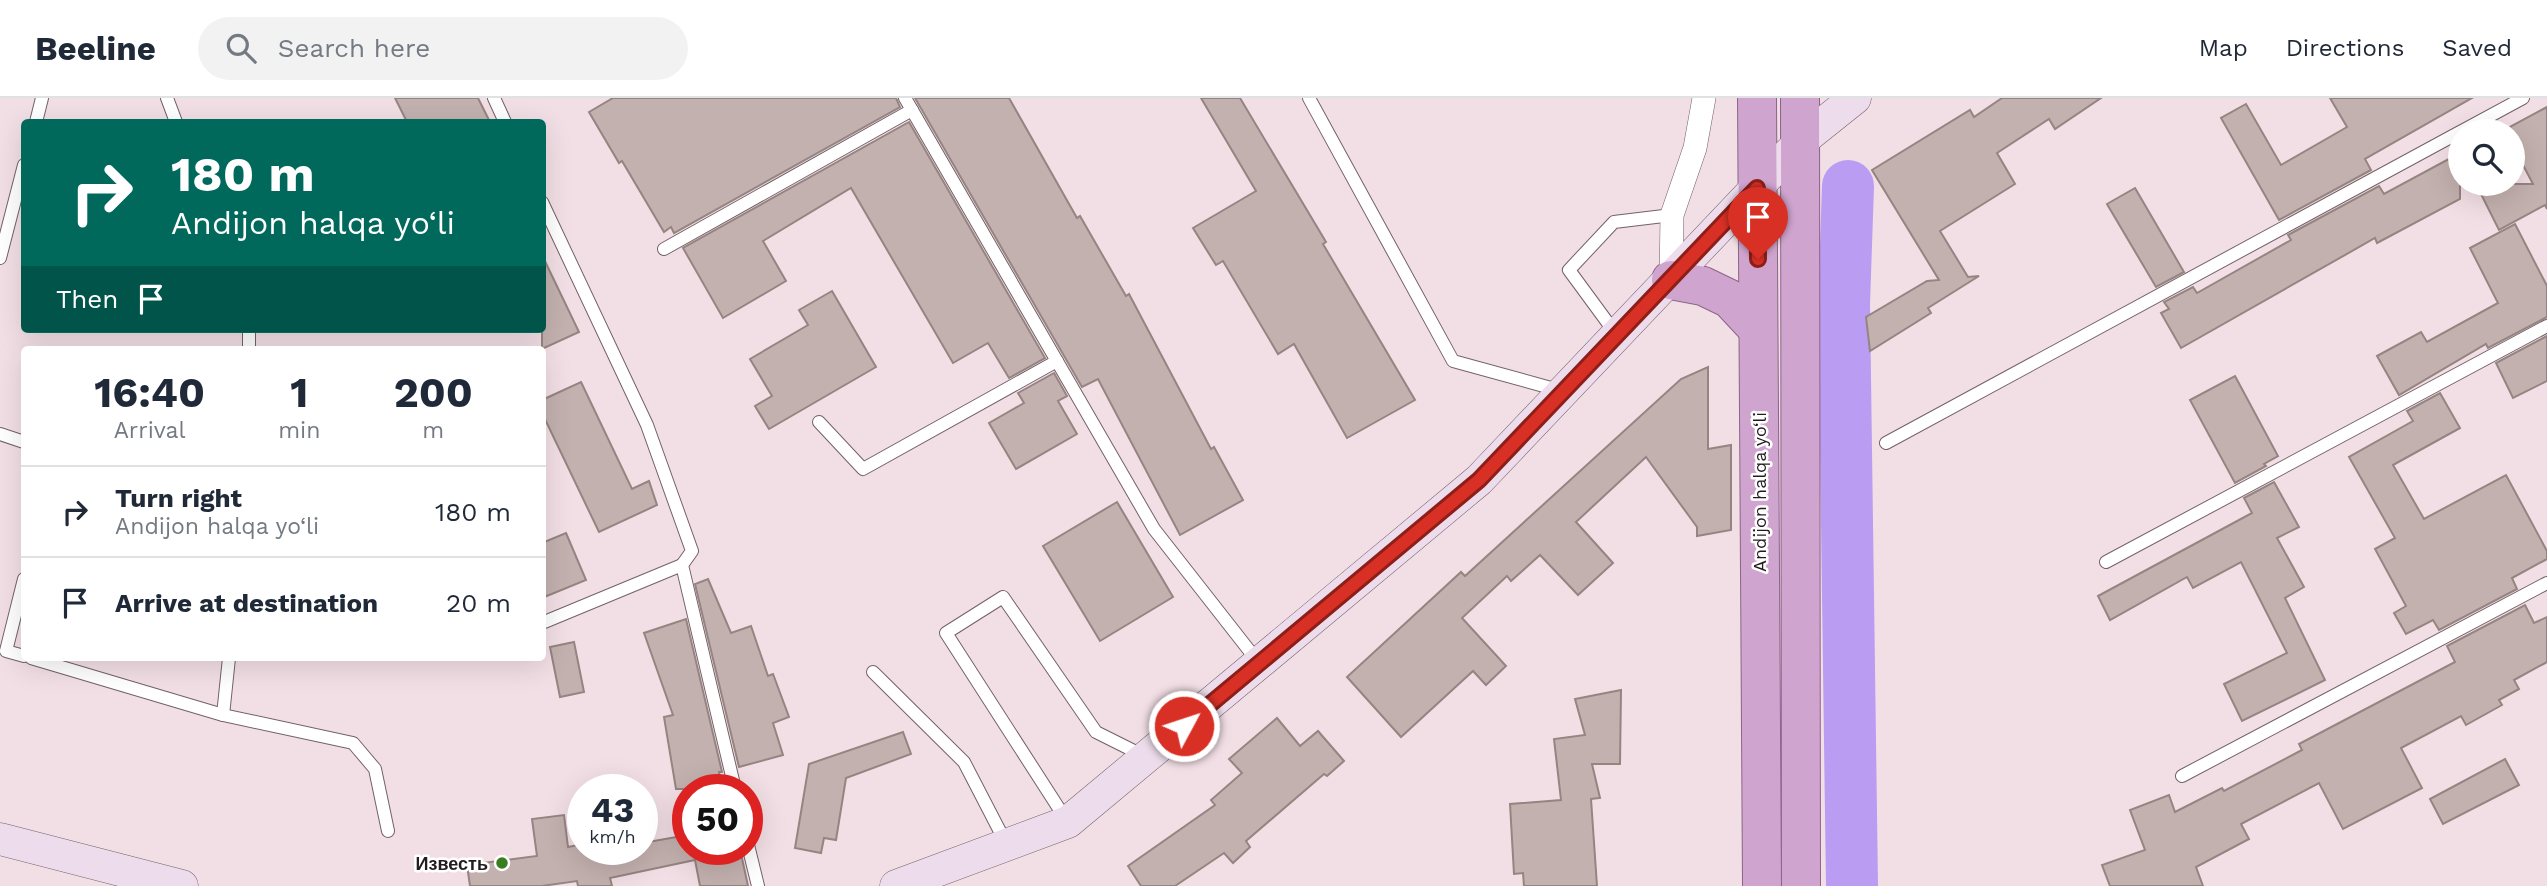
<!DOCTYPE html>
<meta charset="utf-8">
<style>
body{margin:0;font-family:"Work Sans",sans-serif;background:#f2f2f3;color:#1f2937;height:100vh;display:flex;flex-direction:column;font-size:26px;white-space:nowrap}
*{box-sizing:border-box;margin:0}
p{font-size:23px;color:#747a83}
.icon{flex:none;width:38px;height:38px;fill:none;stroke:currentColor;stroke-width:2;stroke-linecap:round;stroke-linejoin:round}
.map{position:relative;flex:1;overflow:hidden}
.details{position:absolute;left:21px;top:248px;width:525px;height:315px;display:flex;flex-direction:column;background:#fff;border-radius:7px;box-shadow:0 7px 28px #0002}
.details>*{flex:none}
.guide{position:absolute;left:21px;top:21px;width:525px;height:214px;border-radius:7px;box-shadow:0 7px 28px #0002;background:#00695c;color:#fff;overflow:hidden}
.controls{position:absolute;left:2448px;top:21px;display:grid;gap:14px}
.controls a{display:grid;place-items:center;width:77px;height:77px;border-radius:50%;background:#fff;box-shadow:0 7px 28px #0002;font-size:35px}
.speed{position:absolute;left:567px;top:676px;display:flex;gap:14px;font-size:35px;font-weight:700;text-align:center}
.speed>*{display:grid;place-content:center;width:91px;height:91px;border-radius:50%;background:#fff;box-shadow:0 7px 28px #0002;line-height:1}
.speed small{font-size:18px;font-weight:400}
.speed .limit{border:10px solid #d22;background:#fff;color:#111}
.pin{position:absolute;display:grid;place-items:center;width:60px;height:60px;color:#fff;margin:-72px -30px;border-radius:50% 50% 50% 0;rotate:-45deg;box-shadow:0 0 7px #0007}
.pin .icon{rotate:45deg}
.me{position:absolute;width:77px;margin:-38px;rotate:50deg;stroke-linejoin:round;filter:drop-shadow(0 0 5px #0008)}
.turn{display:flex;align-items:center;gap:24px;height:147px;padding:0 35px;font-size:32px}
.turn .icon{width:91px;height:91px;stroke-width:2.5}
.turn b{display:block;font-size:49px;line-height:60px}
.then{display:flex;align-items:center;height:66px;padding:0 35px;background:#0003;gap:14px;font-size:26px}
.eta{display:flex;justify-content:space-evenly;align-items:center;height:119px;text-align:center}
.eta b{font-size:42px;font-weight:700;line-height:49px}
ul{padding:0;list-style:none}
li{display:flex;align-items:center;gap:21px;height:91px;padding:0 35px;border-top:2px solid #e0e1e3}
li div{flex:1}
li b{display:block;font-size:26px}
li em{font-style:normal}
header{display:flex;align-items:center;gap:42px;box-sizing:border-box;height:98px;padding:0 35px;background:#fff;border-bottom:2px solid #e0e1e3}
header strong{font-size:33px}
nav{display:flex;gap:38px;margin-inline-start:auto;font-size:24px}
.search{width:490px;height:63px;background:#f2f2f3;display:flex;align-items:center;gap:18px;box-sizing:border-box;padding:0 24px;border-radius:38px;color:#747a83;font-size:26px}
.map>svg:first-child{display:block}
</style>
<header>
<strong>Beeline</strong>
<div class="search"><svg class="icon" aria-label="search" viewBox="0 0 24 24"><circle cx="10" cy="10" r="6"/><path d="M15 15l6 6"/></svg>Search here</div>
<nav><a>Map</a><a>Directions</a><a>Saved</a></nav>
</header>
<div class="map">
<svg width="2547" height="788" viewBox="0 0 2547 788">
<rect width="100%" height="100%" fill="#f2dfe5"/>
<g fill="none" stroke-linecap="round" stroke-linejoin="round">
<path stroke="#ba9cf2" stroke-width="52" d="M1848,88l-4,118 8,582"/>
</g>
<g fill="#c3b1af" stroke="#958482" stroke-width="2">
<path d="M395,0h83l12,24h-83z"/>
<path d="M613,0h283l4,9 -226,126 -3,-6 -7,5 -42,-71 -3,2 -30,-51z"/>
<path d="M915,0h94l68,120 3,-2 46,80 3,-2 82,155 3,-2 29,53 -63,35 -82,-156 -16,8z"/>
<path d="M1201,0h39l86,144 -3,2 92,156 -68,38 -53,-94 -16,10 -55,-93 -7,4 -23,-37 63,-37z"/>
<path d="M2002,0h99l-46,31 -6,-10 -52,34 18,31 -75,47 28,46 11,-1 -51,32 3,5 -61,38 -4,-34 61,-36 12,-1 -67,-110 98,-60 4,7z"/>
<path d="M2330,0h142l-107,61 6,11 -92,50 -58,-102 25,-14 35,61 66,-38z"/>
<path d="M2547,9v102l-2,-4 -46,25 -23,-46h57l-20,-38v-15l-9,-1z"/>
<path d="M909,24l136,236 -36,20 -21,-35 -35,20 -102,-175 -88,53 23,40 -63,37 -40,-70z"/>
<path d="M2460,55v46l-83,44 -2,-5 -194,110 -20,-35 8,-4 -5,-7 29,-15 4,6 94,-53 -3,-5 91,-49 5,8z"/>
<path d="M2135,90l49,84 -28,15 -49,-83z"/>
<path d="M2515,126l32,62v31l-59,31 -2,-4 -87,51 -22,-39 44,-24 6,10 71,-39 -28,-55z"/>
<path d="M542,157l37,77 -37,17z"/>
<path d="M832,193l44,76 -107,62 -14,-23 17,-10 -22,-37 58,-34 -9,-15z"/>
<path d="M2547,238v45l-34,17 -17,-35z"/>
<path d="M1708,269v82l23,-4v85l-34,6v-9l-51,-70 -70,65 37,41 -35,32 -38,-40 -29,26 -4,-5 -45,42 44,48 -20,19 -13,-14 -72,66 -54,-60 114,-105 4,4 216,-197z"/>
<path d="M1054,275l13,23 -9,5 19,33 -61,35 -27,-46 35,-20 -6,-10z"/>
<path d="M2235,278l43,80 -14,8 2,2 -31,17 -45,-83z"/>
<path d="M581,284l51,107 17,-8 8,24 -58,27 -57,-119v-13z"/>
<path d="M2440,295l20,35 -67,37 31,54 82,-44 41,76v8l-35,19 5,11 -78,41 -6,-10 -27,14 -12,-21 12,-7 -31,-57 20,-11 -46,-81 64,-36 -6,-10z"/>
<path d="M2274,384l25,45 -22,11 27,49 -19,11 40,82 -83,41 -18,-37 63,-31 -46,-91 -48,26 -6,-11 -77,43 -12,-24 154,-83 -8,-15z"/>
<path d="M1117,404l56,95 -73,44 -57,-95z"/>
<path d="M566,435l20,47 -44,18v-55z"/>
<path d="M708,481l23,54 20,-7 17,50 5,-2 16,43 -16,6 10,32 -44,12 -44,-183z"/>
<path d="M2525,507l9,18 13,-6v45l-33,18 5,9 -20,11 3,5 -36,20 -5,-9 -60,32 21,40 -79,41 -24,-46 -78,41 8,15 -53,28 7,19h-93l-8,-21 43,-15 -15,-40 39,-15 6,17 47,-24 2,3 78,-41 -3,-6 156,-82 -8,-16z"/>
<path d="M686,521l36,153h-3l3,17h-46l-12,-72 9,-2 -29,-82z"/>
<path d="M574,544l10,50 -24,5 -10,-50z"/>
<path d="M1621,592l-1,74h-28l8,34 -9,1 6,87h-73l-1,-13 -9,1 -4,-70 51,-4 -7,-61 31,-4 -10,-36z"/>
<path d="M1277,620l23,28 18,-15 26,30 -17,15 -3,-2 -78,67 4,6 -17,16 -9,-10 -49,33h-34l-13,-20 87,-61 -4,-5 31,-27 -13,-14z"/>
<path d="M903,634l8,22 -65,24 -10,62 -12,-2 -3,15 -26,-5 14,-84z"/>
<path d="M2505,661l14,26 -76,39 -13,-25z"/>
<path d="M564,717l4,32 15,-3v5h59v-6l46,-8v14h52l8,37h-48l-5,-26 -85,18 2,8h-34l-1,-5 -35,5h-72l-3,-21 70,-9 -5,-37z"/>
</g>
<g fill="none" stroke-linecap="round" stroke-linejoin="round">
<g stroke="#726267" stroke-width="14">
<g id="service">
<path d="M167,0l9,24"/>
<path d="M494,0l11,24"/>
<path d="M905,0l249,431 105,134"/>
<path d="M1309,0l144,263 109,30"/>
<path d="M36,24l6,-24"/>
<path d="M2462,33l61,-33"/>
<path d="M542,104l105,223 45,126 -10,14 53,224"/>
<path d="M664,151l248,-139"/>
<path d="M0,160l24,-93"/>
<path d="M1616,236l-47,-64 45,-48 58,-7"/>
<path d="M249,252v-21"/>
<path d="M819,324l44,47 194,-108"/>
<path d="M0,336l24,8"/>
<path d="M1886,345l574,-311"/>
<path d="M2106,464l441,-236"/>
<path d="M24,481l-18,72 18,5"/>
<path d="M542,525l140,-58"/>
<path d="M31,560l192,57 6,-57"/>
<path d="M873,574l91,90 43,83"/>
<path d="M223,617l130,28 22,26 13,62"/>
<path d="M2182,678l365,-193"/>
<path d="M1067,723l-121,-188 57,-36 93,135 50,25"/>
<path d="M747,743l11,45"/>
</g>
</g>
<g stroke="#726267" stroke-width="24">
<path id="minor" d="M1671,182l1,-65 23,-67 9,-50"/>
</g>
<g stroke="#726267" stroke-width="33">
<g id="secondary">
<path d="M0,741l182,47"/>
<path d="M896,788l172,-64 411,-342 321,-338 55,-44"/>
</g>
</g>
<g stroke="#8b6588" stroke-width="40">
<g id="trunk">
<path d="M1757,0l5,788"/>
<path d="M1800,0l1,788"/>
<path d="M1671,182l32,6 27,13 28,30"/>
</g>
</g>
<use href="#service" stroke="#fff" stroke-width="12"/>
<use href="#minor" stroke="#fff" stroke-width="23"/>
<use href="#secondary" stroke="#edddec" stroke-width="32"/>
<use href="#trunk" stroke="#cfa4ce" stroke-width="38"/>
</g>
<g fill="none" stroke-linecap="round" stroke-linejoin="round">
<g stroke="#8d1f18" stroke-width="18">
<path id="route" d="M1184,628l295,-246 278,-292 1,71"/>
</g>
<use href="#route" stroke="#d93025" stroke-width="12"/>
</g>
<circle fill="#387e21" stroke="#fff" stroke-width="2.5" cx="502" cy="765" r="7"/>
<g text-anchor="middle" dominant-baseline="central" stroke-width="5" stroke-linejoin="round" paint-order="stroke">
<g font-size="18" fill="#221c1e" stroke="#fff">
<text transform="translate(1759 394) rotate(-90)">Andijon halqa yo‘li</text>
</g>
<g font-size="18" font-weight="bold" fill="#221c1e" stroke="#fff" text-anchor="end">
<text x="488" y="765">Известь</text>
</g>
</g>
</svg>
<div class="controls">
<a><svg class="icon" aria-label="search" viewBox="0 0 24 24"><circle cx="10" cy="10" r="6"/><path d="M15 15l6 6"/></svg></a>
</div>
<div class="speed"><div>43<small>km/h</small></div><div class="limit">50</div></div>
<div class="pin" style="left:1758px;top:161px;background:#d93025"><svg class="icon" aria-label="arrive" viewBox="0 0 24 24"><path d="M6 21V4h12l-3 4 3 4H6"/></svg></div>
<svg class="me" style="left:1184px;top:628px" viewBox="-20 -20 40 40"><circle r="17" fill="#d93025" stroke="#fff" stroke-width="3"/><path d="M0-11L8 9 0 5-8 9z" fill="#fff"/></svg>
<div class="guide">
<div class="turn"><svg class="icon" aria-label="right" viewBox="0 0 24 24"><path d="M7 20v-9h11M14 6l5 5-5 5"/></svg><div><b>180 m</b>Andijon halqa yo‘li</div></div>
<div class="then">Then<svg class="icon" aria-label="arrive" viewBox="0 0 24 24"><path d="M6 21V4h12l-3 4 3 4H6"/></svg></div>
</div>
<section class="details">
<div class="eta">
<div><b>16:40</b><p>Arrival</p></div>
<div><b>1</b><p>min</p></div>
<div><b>200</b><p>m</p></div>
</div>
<ul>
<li><svg class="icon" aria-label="right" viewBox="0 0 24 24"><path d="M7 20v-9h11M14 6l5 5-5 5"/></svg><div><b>Turn right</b><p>Andijon halqa yo‘li</p></div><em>180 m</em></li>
<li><svg class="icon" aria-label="arrive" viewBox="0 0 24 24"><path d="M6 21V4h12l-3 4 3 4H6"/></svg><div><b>Arrive at destination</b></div><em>20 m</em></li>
</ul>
</section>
</div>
